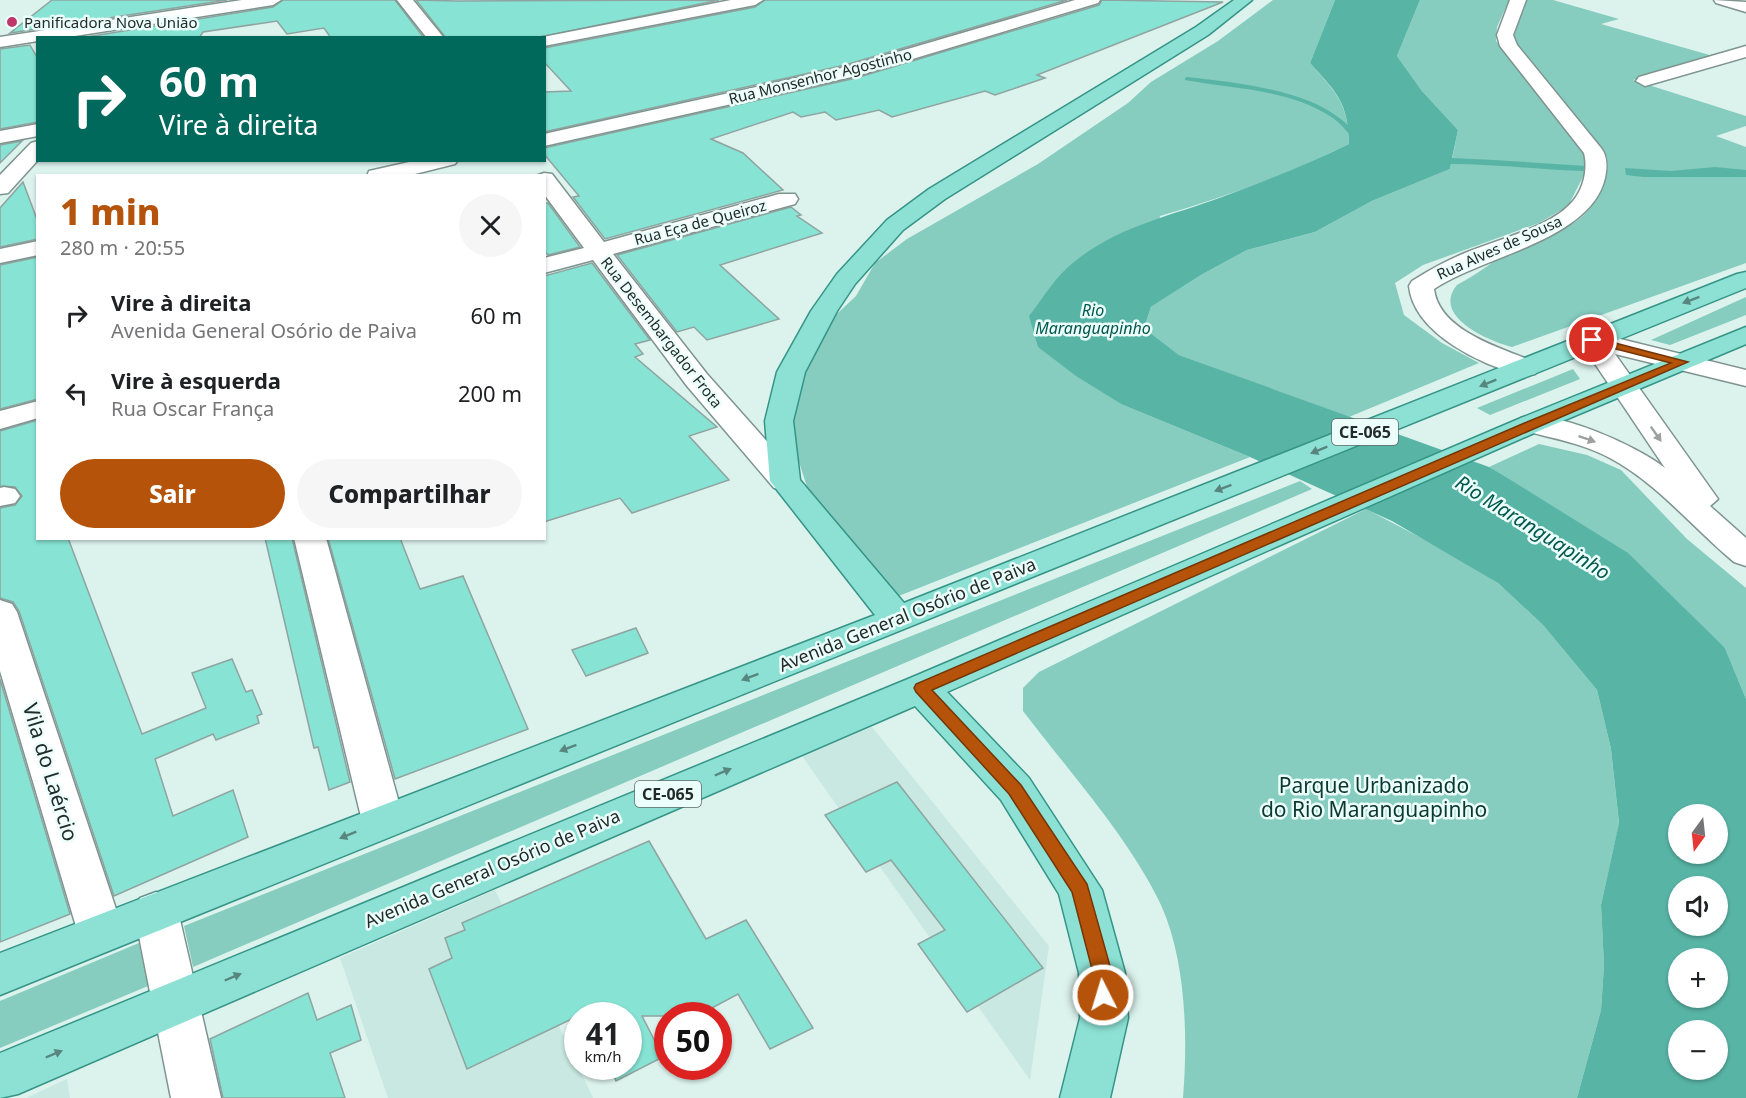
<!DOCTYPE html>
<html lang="pt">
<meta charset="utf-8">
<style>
body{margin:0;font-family:"Noto Sans",sans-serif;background:#f6f6f6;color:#202124;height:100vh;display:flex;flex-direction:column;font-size:22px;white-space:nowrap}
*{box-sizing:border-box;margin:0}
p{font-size:20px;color:#757577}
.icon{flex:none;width:33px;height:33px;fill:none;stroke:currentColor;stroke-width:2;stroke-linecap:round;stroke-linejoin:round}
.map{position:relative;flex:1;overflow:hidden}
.details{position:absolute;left:36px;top:174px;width:510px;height:366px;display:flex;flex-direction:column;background:#fff;border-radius:0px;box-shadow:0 2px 4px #0004}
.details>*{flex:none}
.banner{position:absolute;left:36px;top:36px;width:510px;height:126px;border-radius:0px;box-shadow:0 2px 4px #0004;background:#00695c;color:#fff;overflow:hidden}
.needle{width:39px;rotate:195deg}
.tools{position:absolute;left:1668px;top:804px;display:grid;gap:12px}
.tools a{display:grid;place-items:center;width:60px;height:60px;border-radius:50%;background:#fff;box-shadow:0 2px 4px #0004;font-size:30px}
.speed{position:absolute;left:564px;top:1002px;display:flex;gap:12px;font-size:30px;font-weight:700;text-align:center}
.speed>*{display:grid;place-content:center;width:78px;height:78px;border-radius:50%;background:#fff;box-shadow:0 2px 4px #0004;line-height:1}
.speed small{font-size:15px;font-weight:400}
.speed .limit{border:9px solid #d22;background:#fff;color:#111}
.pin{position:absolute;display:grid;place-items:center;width:51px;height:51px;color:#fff;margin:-26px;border:3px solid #fff;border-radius:50%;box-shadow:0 2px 6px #0007}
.me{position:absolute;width:66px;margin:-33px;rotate:355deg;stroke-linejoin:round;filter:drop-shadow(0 0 4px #0008)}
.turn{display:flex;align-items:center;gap:21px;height:126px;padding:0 24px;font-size:27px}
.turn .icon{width:78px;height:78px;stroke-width:2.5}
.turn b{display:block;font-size:42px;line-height:51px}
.round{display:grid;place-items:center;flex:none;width:63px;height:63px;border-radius:32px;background:#f6f6f6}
.head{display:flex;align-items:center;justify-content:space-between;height:102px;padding:0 24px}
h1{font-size:36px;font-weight:800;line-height:45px;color:#b45309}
.primary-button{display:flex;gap:12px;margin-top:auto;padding:12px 24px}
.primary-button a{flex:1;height:69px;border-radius:36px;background:#b45309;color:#fff;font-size:24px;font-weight:800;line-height:69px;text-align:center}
.primary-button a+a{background:#f6f6f6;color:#202124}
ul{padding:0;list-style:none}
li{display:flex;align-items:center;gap:18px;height:78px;padding:0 24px}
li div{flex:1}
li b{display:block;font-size:22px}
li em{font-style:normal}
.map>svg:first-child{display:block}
</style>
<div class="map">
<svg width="1746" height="1098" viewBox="0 0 1746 1098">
<rect width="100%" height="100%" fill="#dcf2ed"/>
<g fill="#c8e8e1">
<path d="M872,727l177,219 -19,134 -228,-324z"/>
<path d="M495,890l98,208h-205l-48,-140z"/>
<path d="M67,1079l3,19h-44z"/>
</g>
<g fill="#86ccbf">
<path d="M1273,0h62l-25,63c26,30 38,39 39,81 -61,30 -124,53 -189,72l-37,189 127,52 -359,142 -80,-100 -25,-77 20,-62 17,-33 33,-31 19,-33 32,-24 131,-75 90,-61 23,-21 67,-41z"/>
<path d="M1420,0h89l-12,27 -1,14 88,111 2,19 -18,35 -29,17 -116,42 -28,18 9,32 38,28 37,20 -130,54 -170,-62 -35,-27 7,-21 50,-32 46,-25 68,-18 57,-31 78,-32 8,-39 -36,-39 -25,-35z"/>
<path d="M1526,0h27l66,19 -18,5 112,32 -80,24 113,36v10l-30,10 30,11v116l-234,84c-24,-6 -81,-31 -55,-62 21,-11 40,-27 62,-39 41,-24 63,-10 84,-63 6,-13 6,-22 -1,-34l-88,-108 1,-13z"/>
<path d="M1746,297v18l-76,30 -19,-5z"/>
<path d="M1573,369l7,10 -90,36 -13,-7z"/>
<path d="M1539,444l48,11 34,15 66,69 59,49v111l-21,-51 -236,-181z"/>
<path d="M1300,481l12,8 -1119,478 -9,-41z"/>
<path d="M1366,509l86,45 46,29 45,42 54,65 14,59 8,75 -18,81 3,60 -3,45 -24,88h-394c5,-60 3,-138 -22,-193 -31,-66 -93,-135 -138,-194v-23l16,-16z"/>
<path d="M139,943l9,43 -148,62v-47z"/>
</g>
<g fill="#58b5a6" fill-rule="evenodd">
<path d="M1335,0h85l-23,56 25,35 36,39 -6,28c45,2 89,5 134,8v5c-45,-1 -90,-7 -135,-7l-1,5 -78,32 -57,31 -68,18 -46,25 -50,32 -7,21 35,27 310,112 20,12 119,74 97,95 21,51v399h-169l24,-88 3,-45 -3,-60 18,-82 -8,-74 -14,-59 -54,-65 -45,-42 -106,-62 -142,-64 -127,-52 -47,-29 -38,-29 -9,-31c12,-15 23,-34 37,-47 44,-41 102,-52 156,-72 43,-16 86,-33 127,-53 -1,-42 -12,-51 -39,-81zM1678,814h40v40h-40zM1678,886h40v40h-40zM1678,958h40v40h-40zM1678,1030h40v40h-40z"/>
<path d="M1715,167l31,3v7h-103l-17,-2 -1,-7 46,3z"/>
</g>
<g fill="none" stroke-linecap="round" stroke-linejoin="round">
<path fill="#58b5a6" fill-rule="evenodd" d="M1187,77c45,5 114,12 151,40 9,6 16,15 23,23l-5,1c-8,-7 -14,-17 -23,-23 -43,-29 -99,-29 -148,-38v-2z"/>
</g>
<g fill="#87e4d4" stroke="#8fa4a0" stroke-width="1.5">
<path d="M52,0h175l-217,33z"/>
<path d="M283,0h112l29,38h-93l-7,-10 -37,6 -10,-13 -74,11 -4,6h-119l193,-31z"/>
<path d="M416,0l41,1 262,-1 -183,38h-90z"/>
<path d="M765,0h302l-222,65 -301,67v-40l27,-1 -27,-29v-14l211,-41z"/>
<path d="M1102,0l121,2 -186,73 8,3 -50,17 -10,-4 -93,26 -13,-7 -43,10 -11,-8 -24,5 -8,-5 -82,27 32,14 40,37 -178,49 -32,-42 6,-1 -35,-42v-6l312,-70 243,-73z"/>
<path d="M30,45l8,14v63l-38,7v-80z"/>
<path d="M22,141l-22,22v-18z"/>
<path d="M23,182l15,40v17l-38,8v-39z"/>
<path d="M544,203h4l32,44 -32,8 -4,-4z"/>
<path d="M791,207l10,8 -4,1 25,17 -102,32 59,54 -72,21 -13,-13 -17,5 -60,-77z"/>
<path d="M38,257v142l-38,10v-144z"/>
<path d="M592,263l58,77 -15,4 8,10 -8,3 82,70 -28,9 40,44 -97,33 -12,-15 -76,24v-246z"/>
<path d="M38,420v118h30l74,196 64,-26 -14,-35 40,-14 14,33 6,-2 10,24 -5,2 2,7 -43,17 -3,-6 -58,25 18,57 60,-26 15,47 -134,59 -95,-285 -6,-9 -13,-4v-90l15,-3 7,-9 -7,-9 -15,-1v-55z"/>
<path d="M265,538h27l58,244 -21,8 -11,-43 -4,1z"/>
<path d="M328,538h72l20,51 43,-13 65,153 -133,50z"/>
<path d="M636,628l12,25 -62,23 -14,-26z"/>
<path d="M0,679l70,235 -70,28z"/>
<path d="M897,782l146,186 -76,44 -49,-68 27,-14 -54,-70 -25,12 -41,-57z"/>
<path d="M649,841l57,98 40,-19 67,108 -43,21 -32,-55 -41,22h-55l21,41 -47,24 -6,-15h18v-50h-50l-111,53 -38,-100 23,-11 -7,-20 20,-8 -3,-7z"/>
<path d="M308,993l9,27 34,-15 10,35 -31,13 15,45h-122l-13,-59z"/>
</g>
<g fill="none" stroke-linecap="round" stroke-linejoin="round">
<g stroke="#7f948f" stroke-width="3">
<g id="minor">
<path d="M242,0h39l-8,5 -211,33h-24v3l-38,6v-10z"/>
<path d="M397,0h16l31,38h-17z"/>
<path d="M731,0h32l-8,5 -211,41v-8h-6z"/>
<path d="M1075,0h25l-2,3 -242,73 -312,70v-12l302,-67z"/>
<path d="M1510,0h16l-13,35 4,10 84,103c7,9 6,20 4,30 -14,62 -122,78 -171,111 5,42 67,59 101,73l4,6 -4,6 -10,2c-42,-10 -111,-42 -116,-90l3,-5c19,-12 37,-22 58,-30 29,-12 83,-25 103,-50 11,-13 15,-33 11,-48l-84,-107 -3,-11z"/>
<path d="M1714,0l32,2v10l-30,-9z"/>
<path d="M1746,46v11l-101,29 -9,-5 3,-4z"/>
<path d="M38,124v12l-38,7v-12z"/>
<path d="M38,141v19l-30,33 -8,1v-19l31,-32z"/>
<path d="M418,160h40l-3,4 -48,12h-40l2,-5z"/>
<path d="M544,173l8,1 52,68 175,-48h16l3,5 -3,5 -182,50 94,120 89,100 4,7 -4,7 -11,2 -11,-2 -87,-102 -94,-126 -49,13v-15l40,-10 -40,-54v-18h-8z"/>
<path d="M38,241v14l-38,8v-14z"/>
<path d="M1592,332l154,38v16l-131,-32 103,145 -8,7 36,32v28l-12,-4c-41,-34 -77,-79 -124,-104 -28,-15 -59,-20 -89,-28l-5,-6 5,-6c35,-9 116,28 144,50l-86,-128 4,-6z"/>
<path d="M38,401v17l-38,11v-18z"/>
<path d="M4,487l11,2 5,7 -5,7 -15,3v-18z"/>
<path d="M294,538h32l78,283 -6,12 -15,4 -15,-4 -6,-12z"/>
<path d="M0,600l12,4 5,8 107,321 -7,14 -16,5 -16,-5 -7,-14 -78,-262z"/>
<path d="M156,892l16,6 6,13 43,187h-50l-37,-187 6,-13z"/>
</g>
</g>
<g stroke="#359486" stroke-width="3">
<g id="major">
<path d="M1234,0h18l-44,35 -263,164 -42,31 -48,54 -18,27 -32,61 -12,49 7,59 104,123 833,-329 9,-2v16l-1746,707v-42l875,-338 -105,-134 -5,-60 12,-49 34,-61 26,-37 50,-54 42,-31 267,-162z"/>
<path d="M1746,327v17l-205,86 -594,262 82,86 73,112 23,83 3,45 -18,80h-50l20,-80 -1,-45 -20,-79 -58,-94 -86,-94 -897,388 -18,4v-45l908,-374 613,-261z"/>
</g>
</g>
<use href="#minor" fill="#fff" fill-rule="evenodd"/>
<use href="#major" fill="#8ce1d4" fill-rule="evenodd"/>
</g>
<defs><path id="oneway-solid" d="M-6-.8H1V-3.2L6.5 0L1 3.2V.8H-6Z" transform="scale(1.5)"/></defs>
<g fill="#58867f">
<use href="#oneway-solid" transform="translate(1691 300) rotate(159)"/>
<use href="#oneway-solid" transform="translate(1488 383) rotate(158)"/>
<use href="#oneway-solid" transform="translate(1319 450) rotate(158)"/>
<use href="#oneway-solid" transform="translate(1223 488) rotate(159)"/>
<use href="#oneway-solid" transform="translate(750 677) rotate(159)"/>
<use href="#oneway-solid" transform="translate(568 748) rotate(159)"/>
<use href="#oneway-solid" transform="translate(723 772) rotate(-23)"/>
<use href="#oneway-solid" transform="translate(348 835) rotate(158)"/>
<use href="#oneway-solid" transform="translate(233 977) rotate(-23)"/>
<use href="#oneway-solid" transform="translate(54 1054) rotate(-23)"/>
</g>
<g fill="#9ca09f">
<use href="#oneway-solid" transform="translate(1656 434) rotate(55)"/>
<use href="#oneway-solid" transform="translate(1587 439) rotate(19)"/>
</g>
<path fill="#b45309" stroke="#753606" stroke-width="1.5" d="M1592,337l96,25 -756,328 89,95 66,99 25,89 1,22 -3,7 -7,2 -7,-2 -3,-29 -21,-81 -63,-98 -93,-102 -2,-4 2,-4 611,-262 144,-59 -83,-21v-4z"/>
<circle fill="#c0356b" stroke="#ecfefa" stroke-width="2" cx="12" cy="22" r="6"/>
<g text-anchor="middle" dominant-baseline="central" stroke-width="5" stroke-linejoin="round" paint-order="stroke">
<g font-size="15" fill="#232b2a" stroke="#ecfefa" text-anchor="start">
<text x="24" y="22">Panificadora Nova União</text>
</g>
<g font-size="15" fill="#232b2a" stroke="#ecfefa">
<text transform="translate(820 76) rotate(-14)">Rua Monsenhor Agostinho</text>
<text transform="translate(700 222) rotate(-15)">Rua Eça de Queiroz</text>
<text transform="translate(1499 247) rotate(-24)">Rua Alves de Sousa</text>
<text transform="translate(662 332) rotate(52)">Rua Desembargador Frota</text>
</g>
<g font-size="16" font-style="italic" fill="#01574d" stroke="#ecfefa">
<text x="1093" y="310">Rio<tspan x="1093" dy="18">Maranguapinho</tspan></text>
</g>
<g fill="#ecfefa" stroke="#5f6a68" stroke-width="1.5">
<rect x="1332" y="419" width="66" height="26" rx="4.5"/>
<rect x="635" y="781" width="66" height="26" rx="4.5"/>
</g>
<g font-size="16" font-weight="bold" fill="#232b2a">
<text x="1365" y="432">CE-065</text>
<text x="668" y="794">CE-065</text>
</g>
<g font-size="18" fill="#232b2a" stroke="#ecfefa">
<text transform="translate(907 614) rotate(-22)">Avenida General Osório de Paiva</text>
<text transform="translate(492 868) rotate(-23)">Avenida General Osório de Paiva</text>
</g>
<g font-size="20" font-style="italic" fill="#01574d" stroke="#ecfefa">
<text transform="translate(1533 527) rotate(32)">Rio Maranguapinho</text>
</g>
<g font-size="21" fill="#232b2a" stroke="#ecfefa">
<text transform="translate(51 772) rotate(73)">Vila do Laércio</text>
</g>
<g font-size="21" fill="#0b3831" stroke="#ecfefa">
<text x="1374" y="785">Parque Urbanizado<tspan x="1374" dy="24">do Rio Maranguapinho</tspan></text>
</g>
</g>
</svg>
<div class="tools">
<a><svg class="needle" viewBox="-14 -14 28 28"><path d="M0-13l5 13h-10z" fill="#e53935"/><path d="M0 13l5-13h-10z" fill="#757577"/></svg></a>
<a><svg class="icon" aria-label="sound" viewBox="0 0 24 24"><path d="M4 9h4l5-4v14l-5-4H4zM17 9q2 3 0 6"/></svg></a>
<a>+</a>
<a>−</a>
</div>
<div class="speed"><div>41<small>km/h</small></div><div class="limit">50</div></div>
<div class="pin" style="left:1592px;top:340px;background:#d93025"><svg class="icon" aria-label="arrive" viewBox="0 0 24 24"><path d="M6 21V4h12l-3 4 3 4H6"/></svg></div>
<svg class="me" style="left:1103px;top:995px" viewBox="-20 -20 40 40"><circle r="17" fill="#b45309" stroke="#fff" stroke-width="3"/><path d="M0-11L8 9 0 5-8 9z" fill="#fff"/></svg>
<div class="banner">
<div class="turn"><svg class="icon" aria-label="right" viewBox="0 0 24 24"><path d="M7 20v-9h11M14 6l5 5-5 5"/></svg><div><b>60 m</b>Vire à direita</div></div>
</div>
<section class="details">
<div class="head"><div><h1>1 min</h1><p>280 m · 20:55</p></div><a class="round"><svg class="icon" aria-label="close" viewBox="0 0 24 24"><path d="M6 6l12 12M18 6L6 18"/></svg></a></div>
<ul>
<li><svg class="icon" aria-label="right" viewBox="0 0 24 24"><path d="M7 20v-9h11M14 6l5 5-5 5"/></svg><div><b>Vire à direita</b><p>Avenida General Osório de Paiva</p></div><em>60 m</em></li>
<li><svg class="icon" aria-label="left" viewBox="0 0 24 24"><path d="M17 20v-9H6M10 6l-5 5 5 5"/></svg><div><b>Vire à esquerda</b><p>Rua Oscar França</p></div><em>200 m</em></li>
</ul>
<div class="primary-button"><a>Sair</a><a>Compartilhar</a></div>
</section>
</div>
